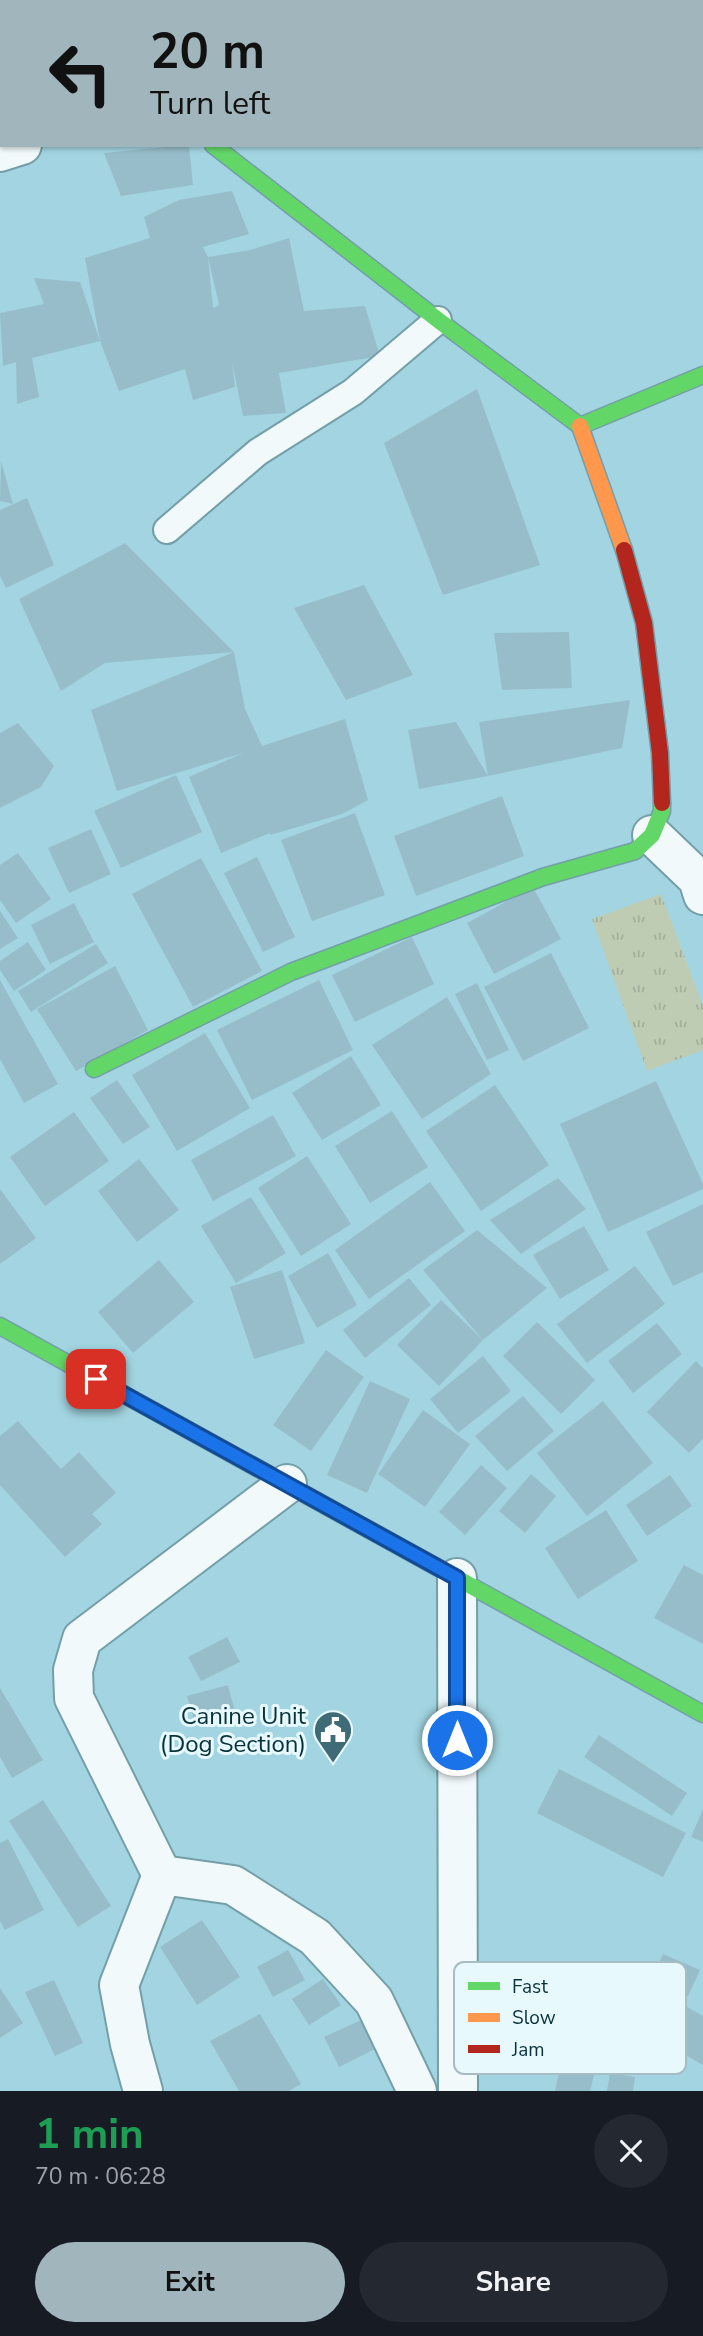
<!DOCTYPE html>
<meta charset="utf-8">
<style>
body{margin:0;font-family:"Nunito Sans",sans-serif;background:#242831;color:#f1f3f6;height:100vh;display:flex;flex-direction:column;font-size:26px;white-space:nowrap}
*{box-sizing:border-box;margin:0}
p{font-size:23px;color:#9ea1a6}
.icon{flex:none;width:38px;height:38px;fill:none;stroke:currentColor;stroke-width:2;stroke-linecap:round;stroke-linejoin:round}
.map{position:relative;height:2091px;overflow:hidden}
.side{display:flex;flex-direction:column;background:#171b24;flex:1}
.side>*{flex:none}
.guide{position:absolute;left:0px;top:0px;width:704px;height:147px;box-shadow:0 2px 5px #0004;background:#a0b6bc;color:#111;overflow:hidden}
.pin{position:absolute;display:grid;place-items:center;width:60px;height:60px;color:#fff;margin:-30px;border-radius:14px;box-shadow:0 4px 10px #0006}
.me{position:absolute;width:77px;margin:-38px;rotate:0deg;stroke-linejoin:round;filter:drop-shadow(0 0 5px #0008)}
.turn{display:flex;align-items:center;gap:24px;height:147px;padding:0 35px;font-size:32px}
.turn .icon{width:91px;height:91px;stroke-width:2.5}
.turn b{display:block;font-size:49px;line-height:60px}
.round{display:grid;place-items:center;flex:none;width:74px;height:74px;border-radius:37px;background:#242831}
.overview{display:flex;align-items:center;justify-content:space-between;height:119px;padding:0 35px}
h1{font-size:42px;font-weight:700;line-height:52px;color:#1e9e55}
.action{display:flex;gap:14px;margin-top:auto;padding:14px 35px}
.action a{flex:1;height:80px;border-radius:42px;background:#a0b6bc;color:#111;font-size:28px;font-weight:700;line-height:80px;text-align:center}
.action a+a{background:#242831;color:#f1f3f6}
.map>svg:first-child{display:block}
</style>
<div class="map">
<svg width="703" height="2091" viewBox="0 0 703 2091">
<defs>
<pattern id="park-tufts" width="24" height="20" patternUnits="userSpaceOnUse" patternTransform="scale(1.75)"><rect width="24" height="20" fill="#beccb3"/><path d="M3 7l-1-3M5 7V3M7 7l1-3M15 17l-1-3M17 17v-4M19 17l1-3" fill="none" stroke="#a2b09b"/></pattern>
</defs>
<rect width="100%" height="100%" fill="#a2d5e1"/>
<path fill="url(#park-tufts)" d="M661,894l42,112v44l-56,21 -55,-152z"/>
<g fill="#98bdca">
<path d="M184,145h5l4,40 -72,11 -17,-43z"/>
<path d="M232,191l17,43 -46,13 5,10 5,51 6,-3 -11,-48 42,-7 39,-12 15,73 61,-5 15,50 -101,17 7,40 -43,3 -11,-54 3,25 -42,13 -8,-31 -66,22 -19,-50 -15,-83 65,-20 -6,-21 35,-17z"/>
<path d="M34,278l46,4 20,59 -68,17 7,39 -22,7 -1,-42 -13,4 -3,-53 44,-9z"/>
<path d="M477,389l63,176 -97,30 -59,-152z"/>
<path d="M1,461l12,43 -13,-3z"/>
<path d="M27,498l27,67 -48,23 -6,-12v-66z"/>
<path d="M125,543l109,109 11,57 17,37 83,-27 23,81 -26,14 -72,21v-2l-49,20 -32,-76 54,-24 -126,38 -26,-81 143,-58 -129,11 -44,28 -42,-92z"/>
<path d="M364,585l49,90 -67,25 -52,-92z"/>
<path d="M569,632l3,56 -70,2 -8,-57z"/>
<path d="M630,700l-8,48 -134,28 -69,13 -11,-59 48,-8 32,54 -9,-54z"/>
<path d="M18,723l36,43 -13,21 -41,21v-75z"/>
<path d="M176,775l26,57 -81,36 -27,-57z"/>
<path d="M502,796l22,60 -108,40 -22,-60z"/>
<path d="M355,813l30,82 -73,26 -31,-81z"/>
<path d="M91,829l20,45 -42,19 -21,-45z"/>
<path d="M18,853l33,46 -35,24 -16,-23v-35z"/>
<path d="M257,857l38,80 -32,15 -39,-79z"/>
<path d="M201,858l61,113 -69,36 -61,-113z"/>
<path d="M533,887l28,52 -67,35 -27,-51z"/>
<path d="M74,903l20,39 -44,22 -19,-39z"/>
<path d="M0,911l18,27 -18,11z"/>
<path d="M412,937l22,47 -79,38 -23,-47z"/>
<path d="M28,942l18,28 -32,21 -14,-21v-9z"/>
<path d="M96,944l12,19 -77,49 -13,-21z"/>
<path d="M551,953l38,75 -66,33 -39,-74z"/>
<path d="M115,966l33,64 -72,41 -39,-62z"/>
<path d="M0,980l58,104 -34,19 -24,-44z"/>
<path d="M319,980l34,70 -101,50 -35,-70z"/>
<path d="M477,983l32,67 -22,10 -32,-66z"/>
<path d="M447,997l44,77 -69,45 -50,-74z"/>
<path d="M205,1033l45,75 -73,43 -45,-76z"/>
<path d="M351,1056l30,49 -59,35 -30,-47z"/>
<path d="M117,1080l33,47 -27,17 -33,-46z"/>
<path d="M656,1081l47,103v5l-95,43 -48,-108z"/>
<path d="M495,1085l54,80 -68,46 -55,-80z"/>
<path d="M392,1111l36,56 -58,36 -35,-57z"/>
<path d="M74,1112l35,49 -64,45 -35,-49z"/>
<path d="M273,1115l23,41 -83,45 -22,-41z"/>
<path d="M307,1156l44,68 -50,32 -43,-68z"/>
<path d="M139,1159l40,51 -42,32 -39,-51z"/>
<path d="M558,1178l28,31 -65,45 -31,-34z"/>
<path d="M430,1182l35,49 -96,68 -34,-49z"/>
<path d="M0,1189l36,49 -36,26z"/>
<path d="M251,1197l35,56 -50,30 -35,-57z"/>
<path d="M703,1204v68l-30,14 -27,-54z"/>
<path d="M584,1226l25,44 -49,29 -27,-44z"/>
<path d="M477,1230l70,58 -64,52 -60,-70z"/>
<path d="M328,1253l29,52 -40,23 -29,-52z"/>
<path d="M159,1260l35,42 -61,51 -35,-41z"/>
<path d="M635,1266l30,38 -78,59 -30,-39z"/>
<path d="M282,1270l23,73 -51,16 -24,-72z"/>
<path d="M409,1278l22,27 -66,53 -22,-28z"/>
<path d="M441,1300l42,40 -44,46 -42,-41z"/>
<path d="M537,1322l58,58 -34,34 -58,-58z"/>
<path d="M657,1323l25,31 -49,39 -25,-32z"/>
<path d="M326,1350l38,27 -53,74 -38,-26z"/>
<path d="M483,1356l28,35 -53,42 -28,-34z"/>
<path d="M696,1361l7,7v71l-14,14 -42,-41z"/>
<path d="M370,1381l40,18 -43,94 -40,-18z"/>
<path d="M523,1396l31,35 -47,40 -32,-35z"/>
<path d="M603,1401l50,62 -66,53 -50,-63z"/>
<path d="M423,1410l47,34 -45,63 -47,-33z"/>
<path d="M18,1421l43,48 18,-17 37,41 -24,21 10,10 -37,33 -65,-72v-49z"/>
<path d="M481,1465l26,23 -42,47 -26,-23z"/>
<path d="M531,1474l25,22 -31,37 -26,-22z"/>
<path d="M670,1475l22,31 -45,30 -21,-31z"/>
<path d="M606,1510l32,51 -60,38 -33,-51z"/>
<path d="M684,1565l19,10v69l-49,-26z"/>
<path d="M227,1637l13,25 -39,19 -13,-24z"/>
<path d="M228,1685l8,30 -40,11 -9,-30z"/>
<path d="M0,1688l43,72 -31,18 -12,-21z"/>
<path d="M599,1735l88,58 -15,23 -88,-59z"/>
<path d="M559,1769l127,64 -23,44 -126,-64z"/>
<path d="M43,1800l68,106 -33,21 -69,-106z"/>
<path d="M703,1809v33l-12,-5z"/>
<path d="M8,1839l36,71 -39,20 -5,-9v-78z"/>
<path d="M202,1920l38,57 -43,28 -37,-58z"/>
<path d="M288,1950l17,30 -32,17 -16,-30z"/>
<path d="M663,1954l37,16 -12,26 -36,-17z"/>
<path d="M636,1978l67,38v49l-88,-50z"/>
<path d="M323,1979l18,26 -32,20 -17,-26z"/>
<path d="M54,1980l29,63 -28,13 -30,-64z"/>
<path d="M0,1988l23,35 -23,15z"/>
<path d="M260,2014l41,70 -12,7h-50l-29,-50z"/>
<path d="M361,2020l14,29 -36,18 -15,-30z"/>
<path d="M561,2063l34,8 -5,20h-35z"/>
<path d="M610,2073l25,4 -2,14h-26z"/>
</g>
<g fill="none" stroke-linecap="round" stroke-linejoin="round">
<g stroke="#749ea8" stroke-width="30">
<g id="lane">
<path d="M702,0l1,1"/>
<path d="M167,530l91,-78 95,-60 85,-72"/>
</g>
</g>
<g stroke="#749ea8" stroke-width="42">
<g id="street">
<path d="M0,152l22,-7"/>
<path d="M652,835l46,44 5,16"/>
<path d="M457,1578l1,513"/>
<path d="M162,1875l-88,-177 -1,-28 9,-31 205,-155"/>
<path d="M143,2091l-13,-47 -11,-59 43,-110 71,10 82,52 59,64 43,90"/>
</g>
</g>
<g stroke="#749ea8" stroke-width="19">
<g id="fast">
<path d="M213,145l225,175 142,106 123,-51"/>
<path d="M94,1069l197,-97 252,-95 92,-26 17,-16 10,-24v-8"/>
<path d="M0,1326l703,388"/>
</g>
</g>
<g stroke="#749ea8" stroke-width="19">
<path id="slow" d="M580,426l44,124"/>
</g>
<g stroke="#749ea8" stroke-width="19">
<path id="jam" d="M624,550l20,73 16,130 2,50"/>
</g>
<use href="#lane" stroke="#f1f9fa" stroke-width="26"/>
<use href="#street" stroke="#f1f9fa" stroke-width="38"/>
<use href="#fast" stroke="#63d668" stroke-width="16"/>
<use href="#slow" stroke="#ff974d" stroke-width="16"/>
<use href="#jam" stroke="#b3261e" stroke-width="16"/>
</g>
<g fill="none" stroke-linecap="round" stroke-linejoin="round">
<g stroke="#114b97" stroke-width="18">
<path id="route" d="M96,1379l361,199v162"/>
</g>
<use href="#route" stroke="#1a73e8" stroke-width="12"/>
</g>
<defs>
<g id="civic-pin" transform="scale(2.0125)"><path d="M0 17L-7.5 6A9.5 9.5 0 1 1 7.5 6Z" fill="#3e6b75" stroke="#e8f9fd"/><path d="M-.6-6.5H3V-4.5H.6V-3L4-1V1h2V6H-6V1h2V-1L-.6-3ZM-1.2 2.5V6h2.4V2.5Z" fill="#fff"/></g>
</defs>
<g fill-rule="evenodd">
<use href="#civic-pin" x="333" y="1730"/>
</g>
<g text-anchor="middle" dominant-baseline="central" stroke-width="6" stroke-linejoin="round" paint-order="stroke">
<g font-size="24" fill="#08323b" stroke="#e8f9fd" text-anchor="end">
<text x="306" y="1716">Canine Unit<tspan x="306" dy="28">(Dog Section)</tspan></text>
</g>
</g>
<rect x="454" y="1962" width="232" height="112" rx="10" fill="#e8f9fd" stroke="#a5bdc3" stroke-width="2"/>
<rect x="468" y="1982" width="32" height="8" fill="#63d668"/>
<rect x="468" y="2013" width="32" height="9" fill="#ff974d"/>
<rect x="468" y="2045" width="32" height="8" fill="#b3261e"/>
<g font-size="19" fill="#08323b">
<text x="512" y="1993">Fast</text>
<text x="512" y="2024">Slow</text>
<text x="512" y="2056">Jam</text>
</g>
</svg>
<div class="pin" style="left:96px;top:1379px;background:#d93025"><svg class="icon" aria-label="arrive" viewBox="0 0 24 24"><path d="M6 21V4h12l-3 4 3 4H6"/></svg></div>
<svg class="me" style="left:457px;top:1740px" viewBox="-20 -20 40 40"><circle r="17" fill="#1a73e8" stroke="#fff" stroke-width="3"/><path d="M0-11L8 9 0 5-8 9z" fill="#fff"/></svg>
<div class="guide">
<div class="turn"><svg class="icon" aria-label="left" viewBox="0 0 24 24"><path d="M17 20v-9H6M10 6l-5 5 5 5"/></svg><div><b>20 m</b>Turn left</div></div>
</div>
</div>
<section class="side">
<div class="overview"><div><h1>1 min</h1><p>70 m · 06:28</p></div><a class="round"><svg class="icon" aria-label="close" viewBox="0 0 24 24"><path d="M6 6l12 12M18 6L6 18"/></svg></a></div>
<div class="action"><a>Exit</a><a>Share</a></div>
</section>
